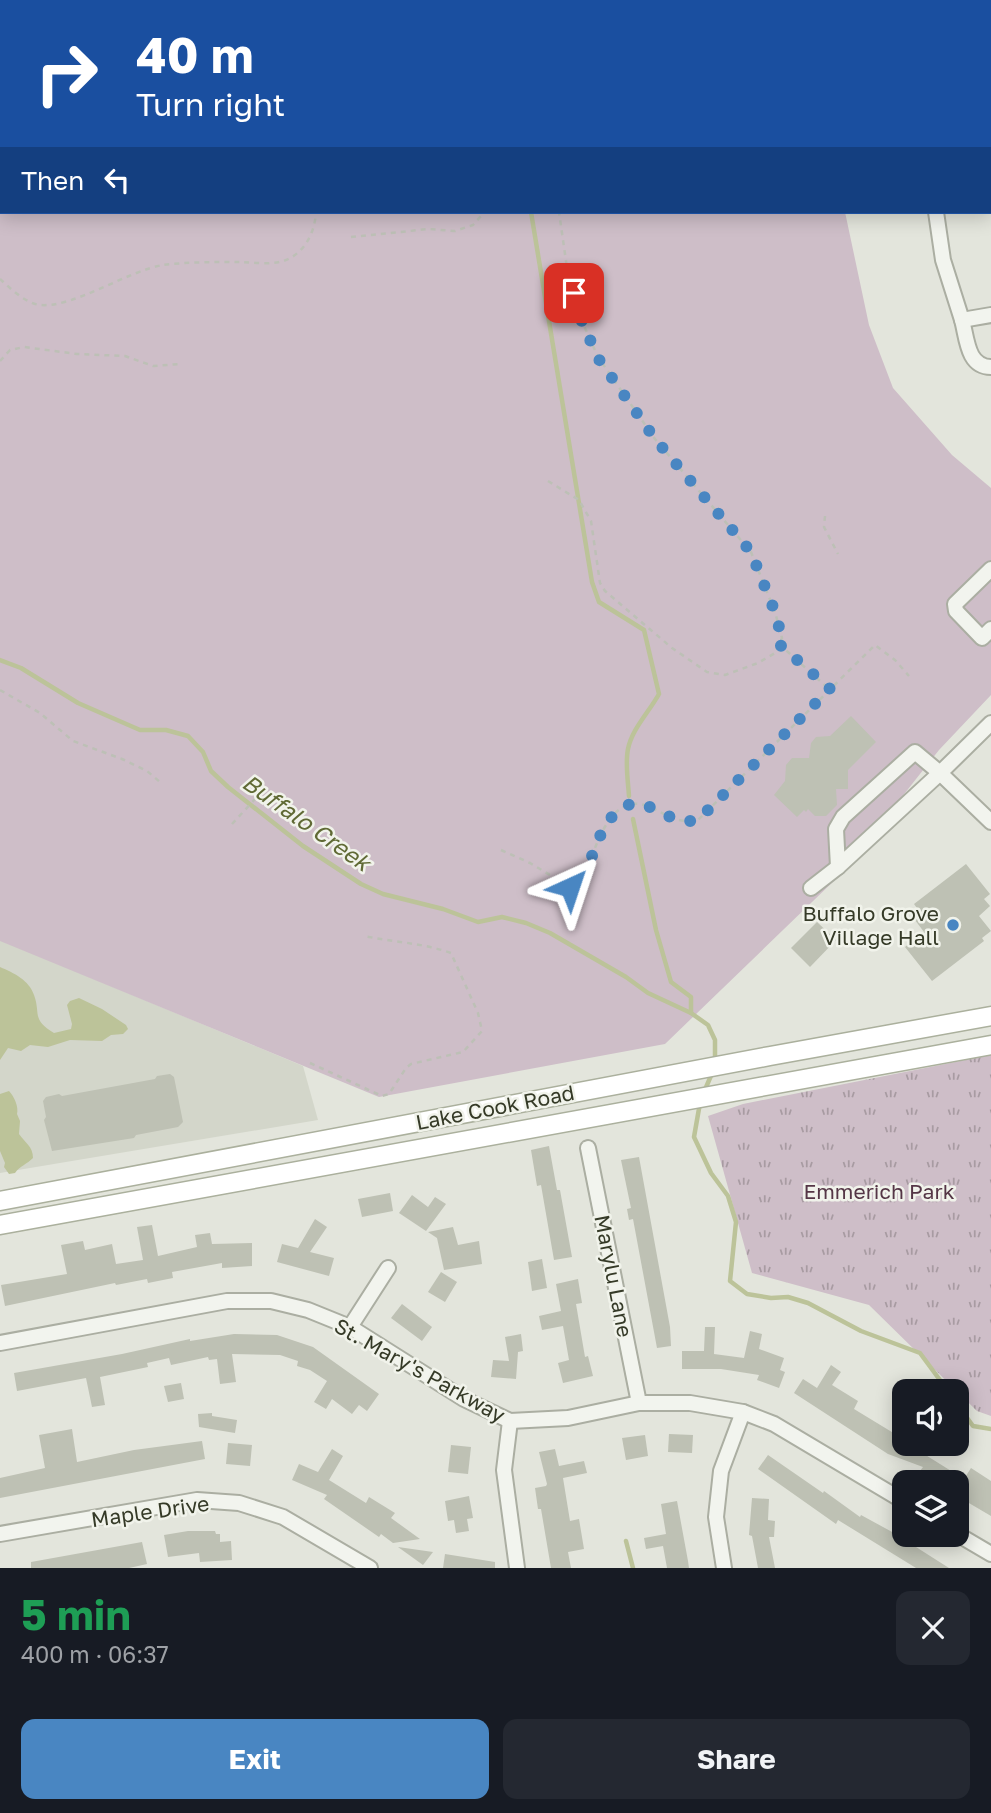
<!DOCTYPE html>
<meta charset="utf-8">
<style>
body{margin:0;font-family:"Golos Text",sans-serif;background:#242831;color:#f1f3f6;height:100vh;display:flex;flex-direction:column;font-size:26px;white-space:nowrap}
*{box-sizing:border-box;margin:0}
p{font-size:23px;color:#9ea1a6}
.icon{flex:none;width:38px;height:38px;fill:none;stroke:currentColor;stroke-width:2;stroke-linecap:round;stroke-linejoin:round}
.map{position:relative;height:1568px;overflow:hidden}
.details{display:flex;flex-direction:column;background:#171b24;flex:1}
.details>*{flex:none}
.top-card{position:absolute;left:0px;top:0px;width:992px;height:214px;box-shadow:0 4px 18px #0003;background:#1a4fa0;color:#fff;overflow:hidden}
.buttons{position:absolute;left:892px;top:1379px;display:grid;gap:14px}
.buttons a{display:grid;place-items:center;width:77px;height:77px;border-radius:14px;background:#171b24;box-shadow:0 4px 18px #0003;font-size:35px}
.pin{position:absolute;display:grid;place-items:center;width:60px;height:60px;color:#fff;margin:-30px;border-radius:14px;box-shadow:0 4px 10px #0006}
.me{position:absolute;width:77px;margin:-38px;rotate:42deg;stroke-linejoin:round;filter:drop-shadow(0 0 5px #0008)}
.turn{display:flex;align-items:center;gap:24px;height:147px;padding:0 21px;font-size:32px}
.turn .icon{width:91px;height:91px;stroke-width:2.5}
.turn b{display:block;font-size:49px;line-height:60px}
.then{display:flex;align-items:center;height:66px;padding:0 21px;background:#0003;gap:14px;font-size:26px}
.round{display:grid;place-items:center;flex:none;width:74px;height:74px;border-radius:14px;background:#242831}
.summary{display:flex;align-items:center;justify-content:space-between;height:119px;padding:0 21px}
h1{font-size:42px;font-weight:700;line-height:52px;color:#1e9e55}
.primary-button{display:flex;gap:14px;margin-top:auto;padding:14px 21px}
.primary-button a{flex:1;height:80px;border-radius:14px;background:#4986c2;color:#fff;font-size:28px;font-weight:700;line-height:80px;text-align:center}
.primary-button a+a{background:#242831;color:#f1f3f6}
.map>svg:first-child{display:block}
</style>
<div class="map">
<svg width="991" height="1568" viewBox="0 0 991 1568">
<defs>
<pattern id="park-tufts" width="24" height="20" patternUnits="userSpaceOnUse" patternTransform="scale(1.75)"><rect width="24" height="20" fill="#cebec8"/><path d="M3 7l-1-3M5 7V3M7 7l1-3M15 17l-1-3M17 17v-4M19 17l1-3" fill="none" stroke="#a89ba2"/></pattern>
</defs>
<rect width="100%" height="100%" fill="#e3e5dc"/>
<path fill="#d3d6ca" d="M0,940l303,126 15,54 -318,53z"/>
<path fill="#cebec8" d="M0,0h819v2h-817v210h843l24,113 24,63 59,67 39,33v207l-52,55 -99,125 -175,169 -286,53 -379,-156z"/>
<path fill="url(#park-tufts)" d="M991,1055v361l-14,-5 -108,-106 -117,-32 -44,-157 35,-12z"/>
<g fill="#bcc399">
<path d="M0,967c14,6 29,13 34,28 7,19 -3,24 20,38l17,-4 1,-5 -5,-19 3,-4 9,-3 23,11 24,16 2,4 -5,5 -12,1 -9,6 -32,-1 -22,7 -18,-2 -9,6 -13,-3 -8,12z"/>
<path d="M9,1091c5,5 10,16 8,23l3,7 -1,13c6,9 14,12 14,24 -6,6 -13,8 -18,15l-6,1 -5,-7 1,-4 -5,-12v-57z"/>
</g>
<g fill="none" stroke-linecap="round" stroke-linejoin="round">
<g stroke="#bcc399" stroke-width="4.5">
<path d="M496,0v2"/>
<path d="M531,212l61,370 7,20 45,28 15,64c-10,18 -27,35 -31,55 -3,14 0,32 1,47"/>
<path d="M0,660l21,8 57,35 62,27h26l22,6 15,16 8,19 17,16 75,59 58,38 22,10 60,15 35,13 24,-5 24,6 24,10 76,44 22,16 43,20 17,12 7,15v22"/>
<path d="M633,819l23,111 13,45 2,7 20,15v16"/>
<path d="M704,1092l9,-21"/>
<path d="M700,1103l-6,34 17,36 17,23 8,26 -6,59 17,13 24,4 17,-1 20,6 53,28 59,22 28,38"/>
<path d="M957,1404l16,22 18,3"/>
<path d="M626,1541l7,27"/>
</g>
</g>
<g fill="#bec1b4">
<path d="M851,716l25,26 -28,28v19h-12l1,16 -11,11h-11l-7,-7 -2,3 -2,-2 -7,7 -23,-22 11,-14 1,-16 6,-7h17l2,-15 5,-6 14,-1z"/>
<path d="M966,864l24,30 -6,5 6,7 -11,10 12,15 -9,7 2,3 -52,40 -27,-34 19,-15 -9,-12 7,-5 -8,-11z"/>
<path d="M817,922l19,18 -26,27 -19,-19z"/>
<path d="M170,1074l4,3 9,45 -5,5 -42,8 -2,3 -82,13 -8,-31 2,-3 -3,-16 3,-4 13,-3 3,2 93,-17 2,-3z"/>
<path d="M549,1146l8,44h3l12,67 -18,3 -13,-75 -4,1 -6,-36z"/>
<path d="M639,1157l31,170 1,19 -14,2 -24,-129 -4,1 -2,-11 4,-1 -10,-48z"/>
<path d="M390,1193l3,18 -31,6 -4,-18z"/>
<path d="M412,1195l16,12 7,-10 11,7 -20,27 -27,-18z"/>
<path d="M315,1219l12,8 -17,25 24,6 -5,18 -52,-14 5,-18 16,4z"/>
<path d="M152,1225l6,31 39,-9 -2,-12 15,-2 2,11 40,-1v23l-30,2v-5l-50,9 1,6 -25,5 -1,-4 -31,6 -1,-2 -110,23 -4,-21 66,-11 -6,-29 22,-4 2,9 27,-6 4,20 27,-4 -6,-33z"/>
<path d="M453,1227l5,18 21,-4 3,23 -38,6 -7,-32 -9,-6z"/>
<path d="M542,1259l5,29 -15,3 -4,-29z"/>
<path d="M441,1272l16,10 -12,20 -17,-10z"/>
<path d="M578,1279l4,24 -6,1 9,53 3,-1 5,20 -30,7 -5,-20 11,-3 -6,-34 -21,4 -3,-14 22,-5 -5,-27z"/>
<path d="M402,1304l30,23 -10,14 -31,-23z"/>
<path d="M705,1327h10l-1,27 30,4 6,-27 12,3 -3,15 25,9 -4,12 5,2 -6,16 -22,-8 2,-5 -38,-6h-39v-18h22z"/>
<path d="M234,1334l43,1 36,12 66,47 -12,17 -8,-6 -7,9 -20,-15 -6,10 -12,-7 13,-21 -17,-11 -13,-4 1,-5 -18,-6 -48,-1 4,28 -16,2 -3,-25 -8,1 -1,-3 -37,8 -2,-7 -22,5 1,4 -48,10 5,28 -13,2 -6,-29 -69,13 -3,-18 108,-19 68,-15v2z"/>
<path d="M521,1334l2,17 -5,1 -2,27 -25,-2 2,-17 16,1 -4,-24z"/>
<path d="M831,1365l10,7 -9,13 26,16 -4,8 51,31v4h13l-2,5 48,30 7,-11 20,13v35l-34,-20v-14h-20l-17,-11 3,-4 -35,-13 -94,-61 9,-14 14,9z"/>
<path d="M181,1383l3,16 -16,3 -4,-16z"/>
<path d="M212,1413v3l25,4 -2,13 -36,-6 -1,-13z"/>
<path d="M72,1429l5,33 57,-12 68,-9 3,18 -205,39v-20l45,-10 -6,-33z"/>
<path d="M669,1434l24,1 -1,18 -24,-1z"/>
<path d="M645,1435l3,21 -22,4 -4,-22z"/>
<path d="M228,1443l24,2 -2,21 -24,-2z"/>
<path d="M451,1445l20,2 -3,27 -20,-2z"/>
<path d="M332,1449l11,7 -14,24 37,23 3,-6 26,16 -4,5 29,21 -27,4 -12,-9 -2,3 -55,-38 3,-4 -35,-15 7,-16 19,8z"/>
<path d="M555,1449l4,17 25,-5 3,12 -24,5 7,43 9,-2 5,30 -16,3 3,16h-20l-10,-59h-3l-3,-21 11,-2 1,-2 -8,-32z"/>
<path d="M768,1455l55,38 1,-2 36,26 1,-2 33,18 55,35h-33l-78,-48 -2,4 -78,-55z"/>
<path d="M469,1496l4,22 -6,1 2,12 -13,2 -2,-13 -6,1 -3,-20z"/>
<path d="M752,1498l17,1 -1,21 7,1 -1,16h-5l6,31h-17l-6,-32 -3,-1z"/>
<path d="M677,1501l11,60 1,7h-22l-4,-22 -17,3 -2,-11 22,-4 -5,-30z"/>
<path d="M188,1531h27l1,3h4v8l11,-1 1,19 -32,2 -1,-9 -31,4 -4,-22z"/>
<path d="M142,1542l5,22 -18,4h-98v-6z"/>
<path d="M398,1547l35,5 -10,13z"/>
<path d="M445,1554l50,8v6h-52z"/>
</g>
<g fill="none" stroke-linecap="round" stroke-linejoin="round">
<g stroke="#abaea2" stroke-width="18">
<g id="minor">
<path d="M853,0l1,2"/>
<path d="M990,131h1"/>
<path d="M936,212l7,48 19,60 29,-5"/>
<path d="M962,320c5,18 5,47 29,47"/>
<path d="M991,569l-36,35 1,7 26,27 9,-9"/>
<path d="M838,867l-2,-38 7,-12 72,-65 25,21 51,49"/>
<path d="M811,888l27,-21 102,-94 51,-50"/>
<path d="M588,1148l51,255"/>
<path d="M350,1327l38,-59"/>
<path d="M0,1343l227,-42h44l37,9 42,17 114,72 46,22 58,-3 71,-15h51l53,9 31,12 131,78"/>
<path d="M510,1421l-6,49 13,98"/>
<path d="M0,1534l197,-34 42,3 44,14 87,51"/>
<path d="M957,1534l34,20"/>
<path d="M724,1568l-8,-51 5,-46 22,-59"/>
</g>
</g>
<g stroke="#abb09d" stroke-width="21">
<g id="major">
<path d="M0,1201l770,-145 221,-40"/>
<path d="M0,1225l991,-180"/>
</g>
</g>
<g stroke="#bdc0b6" stroke-width="2.5" stroke-dasharray="5 5" stroke-linecap="butt">
<path d="M557,2l1,-2"/>
<path d="M351,237l78,-8 26,2 18,-6 8,-9v-4"/>
<path d="M0,279c11,10 25,24 40,26 34,3 87,-34 123,-40 24,-3 52,-3 76,-3 17,0 37,5 53,-5 16,-10 23,-28 24,-45"/>
<path d="M0,361l10,-11 14,-3 53,7 48,2 28,10 28,-2"/>
<path d="M548,481l31,19 12,21 9,62 5,8 67,57 35,24 18,3 33,-12 17,-10 7,-15 -7,-26 -24,-60 -96,-113 -57,-82 -18,-40 -13,-49 -8,-56"/>
<path d="M825,516l-1,11 14,27"/>
<path d="M779,644l50,45"/>
<path d="M0,690l40,23 33,28 49,18 25,12 13,11"/>
<path d="M232,824l24,-26"/>
<path d="M501,850l29,13 40,24 12,-2c11,-29 26,-99 70,-77 17,8 27,16 46,12l177,-175 20,15 14,16"/>
<path d="M310,1063l72,33 7,-2 17,-26 5,-4 52,-12 19,-21 -4,-18 -27,-60c-28,-10 -58,-11 -87,-17"/>
</g>
<use href="#minor" stroke="#f2f4ee" stroke-width="14"/>
<use href="#major" stroke="#fff" stroke-width="18"/>
</g>
<g fill="none" stroke-linecap="round" stroke-linejoin="round">
<path stroke="#4986c2" stroke-width="12" stroke-dasharray="0 21.6" d="M570,887l12,-2c11,-29 26,-99 70,-77 17,8 27,16 46,12l132,-131 -51,-45 3,-6 -7,-26 -24,-60 -96,-113 -57,-81 -18,-41 -6,-24"/>
</g>
<circle fill="#4986c2" stroke="#f1f3eb" stroke-width="2.5" cx="953" cy="925" r="7"/>
<g text-anchor="middle" dominant-baseline="central" stroke-width="5" stroke-linejoin="round" paint-order="stroke">
<g font-size="21" fill="#353a27" stroke="#f1f3eb" text-anchor="end">
<text x="939" y="913">Buffalo Grove<tspan x="939" dy="24">Village Hall</tspan></text>
</g>
<g font-size="21" fill="#353a27" stroke="#f1f3eb">
<text transform="translate(495 1107) rotate(-11)">Lake Cook Road</text>
<text transform="translate(614 1276) rotate(79)">Marylu Lane</text>
<text transform="translate(420 1370) rotate(29)">St. Mary's Parkway</text>
<text transform="translate(150 1511) rotate(-8)">Maple Drive</text>
</g>
<g font-size="21" fill="#553646" stroke="#f1f3eb">
<text x="879" y="1191">Emmerich Park</text>
</g>
<g font-size="23" font-style="italic" fill="#606a35" stroke="#f1f3eb">
<text transform="translate(307 822) rotate(35)">Buffalo Creek</text>
</g>
</g>
</svg>
<div class="buttons">
<a><svg class="icon" aria-label="sound" viewBox="0 0 24 24"><path d="M4 9h4l5-4v14l-5-4H4zM17 9q2 3 0 6"/></svg></a>
<a><svg class="icon" aria-label="layers" viewBox="0 0 24 24"><path d="M12 4l9 5-9 5-9-5zM3 14l9 5 9-5"/></svg></a>
</div>
<div class="pin" style="left:574px;top:293px;background:#d93025"><svg class="icon" aria-label="arrive" viewBox="0 0 24 24"><path d="M6 21V4h12l-3 4 3 4H6"/></svg></div>
<svg class="me" style="left:570px;top:887px" viewBox="-20 -20 40 40"><path d="M0-17L14 15 0 8-14 15z" fill="#4986c2" stroke="#fff" stroke-width="4"/></svg>
<div class="top-card">
<div class="turn"><svg class="icon" aria-label="right" viewBox="0 0 24 24"><path d="M7 20v-9h11M14 6l5 5-5 5"/></svg><div><b>40 m</b>Turn right</div></div>
<div class="then">Then<svg class="icon" aria-label="left" viewBox="0 0 24 24"><path d="M17 20v-9H6M10 6l-5 5 5 5"/></svg></div>
</div>
</div>
<section class="details">
<div class="summary"><div><h1>5 min</h1><p>400 m · 06:37</p></div><a class="round"><svg class="icon" aria-label="close" viewBox="0 0 24 24"><path d="M6 6l12 12M18 6L6 18"/></svg></a></div>
<div class="primary-button"><a>Exit</a><a>Share</a></div>
</section>
